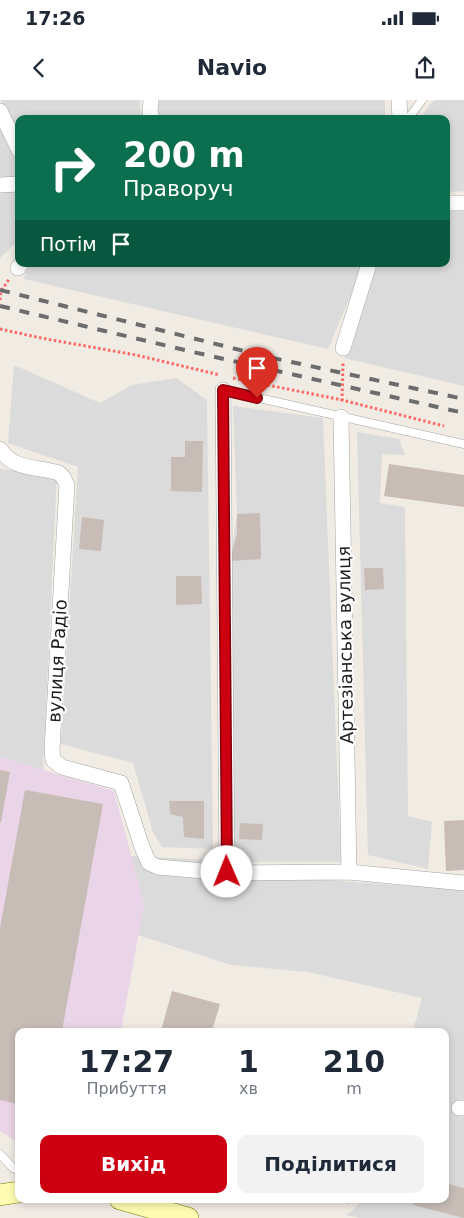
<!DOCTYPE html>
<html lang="uk">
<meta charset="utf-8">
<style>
body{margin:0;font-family:"DejaVu Sans",sans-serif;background:#f2f2f3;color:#1f2937;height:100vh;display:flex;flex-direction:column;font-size:19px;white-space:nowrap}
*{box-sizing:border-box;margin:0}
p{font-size:16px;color:#747a83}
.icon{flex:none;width:28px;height:28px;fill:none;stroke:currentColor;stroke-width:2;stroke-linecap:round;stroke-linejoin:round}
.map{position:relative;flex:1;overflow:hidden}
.details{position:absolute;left:15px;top:928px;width:434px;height:175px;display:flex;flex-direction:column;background:#fff;border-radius:10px;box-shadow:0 2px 8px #0003}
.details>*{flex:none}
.top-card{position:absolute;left:15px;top:15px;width:435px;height:152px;border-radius:10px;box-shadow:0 2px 8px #0003;background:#0b6e4f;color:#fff;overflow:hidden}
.pin{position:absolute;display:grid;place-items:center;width:42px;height:42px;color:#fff;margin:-51px -21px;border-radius:50% 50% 50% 0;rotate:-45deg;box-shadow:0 0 5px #0007}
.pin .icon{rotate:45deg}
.me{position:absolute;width:55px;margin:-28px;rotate:359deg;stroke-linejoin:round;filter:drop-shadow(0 0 4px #0008)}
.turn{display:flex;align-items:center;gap:18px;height:105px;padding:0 25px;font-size:22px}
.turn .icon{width:65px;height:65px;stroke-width:2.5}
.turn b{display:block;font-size:35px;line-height:42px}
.then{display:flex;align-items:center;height:48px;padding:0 25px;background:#0003;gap:10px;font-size:19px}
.eta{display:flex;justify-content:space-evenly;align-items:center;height:85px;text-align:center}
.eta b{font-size:30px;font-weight:600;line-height:35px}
.button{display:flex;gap:10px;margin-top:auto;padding:10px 25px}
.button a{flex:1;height:58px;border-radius:10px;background:#cc0010;color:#fff;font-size:20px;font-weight:600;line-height:58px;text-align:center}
.button a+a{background:#f2f2f3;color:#1f2937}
.status{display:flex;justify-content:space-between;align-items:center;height:35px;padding:0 25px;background:#fff;direction:ltr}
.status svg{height:14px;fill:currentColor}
header{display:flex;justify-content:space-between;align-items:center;height:65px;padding:0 25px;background:#fff;font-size:22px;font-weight:600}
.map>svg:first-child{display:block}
</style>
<div class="status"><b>17:26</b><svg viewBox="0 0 49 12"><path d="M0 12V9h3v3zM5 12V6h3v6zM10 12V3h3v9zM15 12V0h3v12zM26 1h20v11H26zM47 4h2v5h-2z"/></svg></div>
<header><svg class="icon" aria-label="back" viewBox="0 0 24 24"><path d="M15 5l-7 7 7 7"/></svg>Navio<svg class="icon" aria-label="share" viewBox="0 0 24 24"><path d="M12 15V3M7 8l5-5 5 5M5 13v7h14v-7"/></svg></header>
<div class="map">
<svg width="464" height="1118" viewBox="0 0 464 1118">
<rect width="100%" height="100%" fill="#f0ebe3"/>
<g fill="#dcdbdb">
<path d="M1,0h139v9l5,10h-126v18z"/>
<path d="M156,0h229v19h-226z"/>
<path d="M435,0h29v91l-18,1v-73h-26l10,-15z"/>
<path d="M0,27l19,35v15l-19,1z"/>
<path d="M19,88v52l-19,18v-69z"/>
<path d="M446,108l18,1v177l-120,-28 23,-66 8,-28h71z"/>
<path d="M29,164h332l-5,19 -28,66 -304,-70z"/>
<path d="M14,265l86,38 32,-18 44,-7 31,22 6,449 -51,-2 -9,-15 -20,-69 -72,-19 17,-277 -70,-24z"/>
<path d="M233,306l90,12 18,444h-108l-3,-301 7,-47z"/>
<path d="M357,332l42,7 6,16 -23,-1 -2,49 25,4 3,309 24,6 -4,47 -60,-14z"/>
<path d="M0,369l57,5 -14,296 -43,-13z"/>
<path d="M131,756l81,4 3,12 249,18v328h-104l-15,-3 7,-4 11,-12h82v-168h-32l9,-33 -114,-26 -77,-7 -93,-30 6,-31z"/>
</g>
<path fill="#ead4e7" d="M0,657l114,34 30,113 -23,127h-102v112l-19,-12z"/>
<g fill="#c8bcb6">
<path d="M185,341h18l-1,51 -31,-1v-34h14z"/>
<path d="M389,364l75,11v32l-80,-11z"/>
<path d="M260,413l1,46 -31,2 7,-27v-20z"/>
<path d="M82,417l22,3 -3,31 -22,-2z"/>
<path d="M364,468h19l1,21 -19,1z"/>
<path d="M176,476h25l1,28 -26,1z"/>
<path d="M0,670l10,2 -9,50h-1z"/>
<path d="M25,690l78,14 -41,227h-43v73l-19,-4v-172z"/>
<path d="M169,701h35v38l-20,-2 -1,-20 -13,-3z"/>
<path d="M464,720v50l-18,1 -2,-50z"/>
<path d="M240,723l23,1 -1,16 -23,-1z"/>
<path d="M172,891l48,13 -8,27h-51z"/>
<path d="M445,1083l19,5v30l-51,-13 1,-6h31z"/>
<path d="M332,1099h18l-2,5z"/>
</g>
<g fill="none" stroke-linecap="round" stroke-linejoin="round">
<g stroke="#a5a5a5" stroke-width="9">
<g id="lane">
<path d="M408,19l14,-19"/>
<path d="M223,290l241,54"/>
<path d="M0,1054l13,14 6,3"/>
</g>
</g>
<g stroke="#a5a5a5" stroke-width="16">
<g id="street">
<path d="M151,0l-1,11 2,8"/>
<path d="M399,0l1,19"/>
<path d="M0,11l19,39"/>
<path d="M0,85l19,-1"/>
<path d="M446,103h18"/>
<path d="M18,168l3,-4"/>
<path d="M343,248l26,-84"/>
<path d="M223,290l4,483"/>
<path d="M341,317l8,455"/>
<path d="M0,349c14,22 38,17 59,24l4,4 4,8 -15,265 1,10 9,7 59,16 21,64 7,16 9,4 69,6 122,-1 115,11"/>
<path d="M459,1008h5"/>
</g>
</g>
<g stroke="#777a00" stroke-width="22">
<g id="secondary">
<path d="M0,1095l19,-3"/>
<path d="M120,1099l68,19"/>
</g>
</g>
<g stroke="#ff6965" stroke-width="3" stroke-dasharray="2.5 2.5" stroke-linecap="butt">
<path d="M0,200l1,-9 9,-13"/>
<path d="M0,229l41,9 95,17 84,20"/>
<path d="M233,278l109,22 102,26"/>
<path d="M342,301l1,-38"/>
</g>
<use href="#lane" stroke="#fff" stroke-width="8"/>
<use href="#street" stroke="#fff" stroke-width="15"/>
<use href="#secondary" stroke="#fffdb2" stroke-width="21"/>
<g stroke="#6c6c6c" stroke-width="4" stroke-dasharray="10 10" stroke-linecap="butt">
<path d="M0,190l268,67 196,42"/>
<path d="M0,206l193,46 271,61"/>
</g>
</g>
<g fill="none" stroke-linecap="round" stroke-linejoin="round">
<g stroke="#85000a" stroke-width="12">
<path id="route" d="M227,772l-4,-482 34,8"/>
</g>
<use href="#route" stroke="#cc0010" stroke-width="9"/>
</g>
<g text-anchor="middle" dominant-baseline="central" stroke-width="4" stroke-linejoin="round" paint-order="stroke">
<g font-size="18" fill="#1e1e1e" stroke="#fff">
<text transform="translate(345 545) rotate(-91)">Артезіанська вулиця</text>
<text transform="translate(57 561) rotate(-87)">вулиця Радіо</text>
</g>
</g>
</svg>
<div class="pin" style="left:257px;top:298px;background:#d93025"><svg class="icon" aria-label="arrive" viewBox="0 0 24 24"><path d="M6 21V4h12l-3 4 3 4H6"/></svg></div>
<svg class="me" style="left:227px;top:772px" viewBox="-20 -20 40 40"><circle r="19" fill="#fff"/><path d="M0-13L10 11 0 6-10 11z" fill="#cc0010"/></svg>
<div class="top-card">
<div class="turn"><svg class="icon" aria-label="right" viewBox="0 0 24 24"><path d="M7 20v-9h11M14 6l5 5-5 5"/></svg><div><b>200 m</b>Праворуч</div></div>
<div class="then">Потім<svg class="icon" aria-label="arrive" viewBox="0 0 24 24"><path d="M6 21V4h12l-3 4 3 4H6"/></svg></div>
</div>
<section class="details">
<div class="eta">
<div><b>17:27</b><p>Прибуття</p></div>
<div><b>1</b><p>хв</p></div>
<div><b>210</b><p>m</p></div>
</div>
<div class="button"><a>Вихід</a><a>Поділитися</a></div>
</section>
</div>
